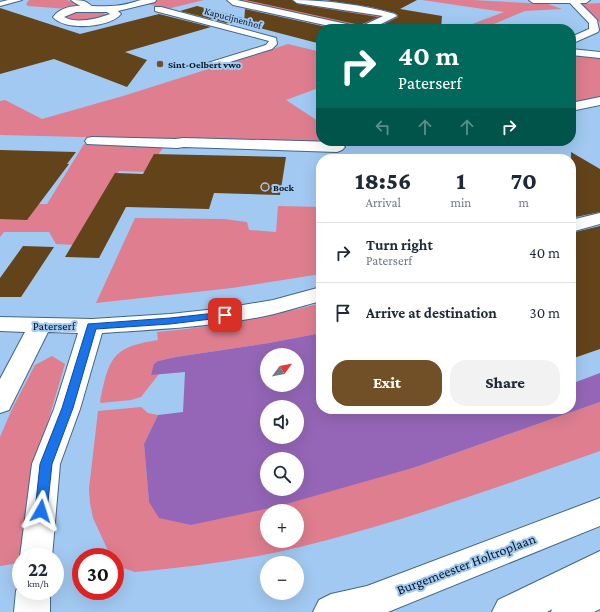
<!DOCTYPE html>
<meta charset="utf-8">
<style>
body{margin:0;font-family:"Crimson Pro",serif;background:#f2f2f3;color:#1f2937;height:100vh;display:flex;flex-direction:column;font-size:15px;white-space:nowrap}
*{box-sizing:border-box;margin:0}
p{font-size:13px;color:#747a83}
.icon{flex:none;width:22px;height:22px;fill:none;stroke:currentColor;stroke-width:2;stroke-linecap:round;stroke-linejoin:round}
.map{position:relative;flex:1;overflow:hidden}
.panel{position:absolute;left:316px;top:154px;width:260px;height:260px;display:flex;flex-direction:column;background:#fff;border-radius:16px;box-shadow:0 4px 16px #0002}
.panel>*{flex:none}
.guide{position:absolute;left:316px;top:24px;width:260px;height:122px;border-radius:16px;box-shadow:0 4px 16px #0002;background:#00695c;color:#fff;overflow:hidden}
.needle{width:26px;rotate:58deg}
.fabs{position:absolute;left:260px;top:348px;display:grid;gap:8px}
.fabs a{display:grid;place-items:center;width:44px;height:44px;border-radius:50%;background:#fff;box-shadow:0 4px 16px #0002;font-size:20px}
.speed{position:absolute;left:12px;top:548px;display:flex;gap:8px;font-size:20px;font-weight:700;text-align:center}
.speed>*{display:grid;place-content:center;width:52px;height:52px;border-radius:50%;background:#fff;box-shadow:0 4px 16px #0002;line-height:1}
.speed small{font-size:10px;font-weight:400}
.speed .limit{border:6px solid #d22;background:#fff;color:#111}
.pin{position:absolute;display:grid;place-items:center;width:34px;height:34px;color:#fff;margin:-17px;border-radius:8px;box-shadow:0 2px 6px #0006}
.me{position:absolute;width:44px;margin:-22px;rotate:6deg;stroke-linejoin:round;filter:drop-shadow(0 0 3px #0008)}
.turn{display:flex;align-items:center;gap:14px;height:84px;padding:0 16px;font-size:18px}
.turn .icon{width:52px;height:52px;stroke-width:2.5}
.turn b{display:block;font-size:28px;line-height:34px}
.lanes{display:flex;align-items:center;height:38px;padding:0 16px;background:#0003;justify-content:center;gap:20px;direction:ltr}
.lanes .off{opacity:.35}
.eta{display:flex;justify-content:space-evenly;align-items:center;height:68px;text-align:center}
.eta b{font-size:24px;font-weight:800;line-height:28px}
.cta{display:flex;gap:8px;margin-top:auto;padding:8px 16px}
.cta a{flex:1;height:46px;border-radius:16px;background:#714f27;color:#fff;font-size:16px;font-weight:800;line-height:46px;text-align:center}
.cta a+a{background:#f2f2f3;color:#1f2937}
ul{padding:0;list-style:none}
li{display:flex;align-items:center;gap:12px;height:60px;padding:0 16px;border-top:1px solid #e0e1e3}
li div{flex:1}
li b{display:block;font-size:15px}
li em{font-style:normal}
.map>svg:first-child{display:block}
</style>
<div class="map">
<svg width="600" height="612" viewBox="0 0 600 612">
<rect width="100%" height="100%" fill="#a2c9f2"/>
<g fill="#de7e8f" fill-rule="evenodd">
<path d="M29,0h38l19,7 -18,2 -40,-3 -2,-2z"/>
<path d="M157,0h47l-37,9 -23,-6z"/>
<path d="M236,0h55l92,14 3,2 -28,11z"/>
<path d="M422,0h50l76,4 14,5 -37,2 -43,18h-23l45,-17z"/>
<path d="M600,3v20l-18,-19z"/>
<path d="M83,11h19l4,4 -26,6 -16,-3 4,-3z"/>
<path d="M288,44l33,8v35l-35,13 35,23v18h10v2l-331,-8v-34l5,-1 37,19 81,-23z"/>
<path d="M571,54l15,3h14v41l-29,5z"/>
<path d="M84,144l81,2 -5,6 -11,20 -30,-1 -22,33 -21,41 -20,-1 -7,-12h-45l-4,5v-33h47z"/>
<path d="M278,206l43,1v67l-89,14 -136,15 39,-85 89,1 23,3 2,8 27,2z"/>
<path d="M321,303v30l-52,10 -93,14 -18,4 -7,13h8l-18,23 -10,3 -30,3 -1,-1c9,-43 11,-55 58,-62l-1,-8c56,-5 110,-14 164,-29z"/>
<path d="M52,356l13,8 -31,105 -7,39 -7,55 -20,3v-129l12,-28 23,-44z"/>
<path d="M600,402v49c-99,35 -198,71 -300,96 -54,13 -109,20 -165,25l-12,-4 -8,-6v-5h-4l-18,-39 -3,-15 -1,-14 9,-78 43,-4 7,6 10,2 -14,29 5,58 42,23 225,-58zM267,511h30v30h-30z"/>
</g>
<path fill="#9566b7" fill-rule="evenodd" d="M321,333v76h250v-29l5,2 24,-9v29l-184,65 -137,39 -88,19 -32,-7 -10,-16 -5,-58 14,-29 25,-3 2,-40 -34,3 3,-11 4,-3 18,-4 93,-14zM267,355h30v30h-30zM267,407h30v30h-30zM267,459h30v30h-30z"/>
<g fill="#63431a">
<path d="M246,0h46l5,4 81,13 -18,8z"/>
<path d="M325,0h92l-17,9 42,7 -1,13h-67l24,-12v-2l-3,-2 -24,-6z"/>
<path d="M197,6l46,12 -17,5 -46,-12z"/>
<path d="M0,8l80,26 79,-20 52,13 -86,25 22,8 -20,27 -73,-28 -54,15z"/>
<path d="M245,9l91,20h-15v15l-77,-20z"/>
<path d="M0,150l76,2 -9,12h2l-42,56 -27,-1z"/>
<path d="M571,152l29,17v43l-29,6z"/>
<path d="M154,154l132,3 -6,38 -66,-2 -5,16 -83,-2 -27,51 -34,-1 50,-84 28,1z"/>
<path d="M600,226v123l-29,10v-126z"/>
<path d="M23,246l31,1 -33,50h-21v-19z"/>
</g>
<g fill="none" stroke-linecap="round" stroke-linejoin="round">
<g stroke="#42668a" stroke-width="2">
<g id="service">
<path d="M8,0h14l-22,6v-4z"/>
<path d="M71,0c10,0 16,0 22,8l-4,2c-2,0 -16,-8 -18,-10z"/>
<path d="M155,7h6l115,31 1,6 -5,5 -65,20h-6l-2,-2 2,-2 65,-20 3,-4 -114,-30z"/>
<path d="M571,49l29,3v6l-29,-3z"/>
<path d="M600,580v29l-6,3h-43l4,-10z"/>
</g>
</g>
<g stroke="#42668a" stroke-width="2">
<g id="minor">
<path d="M141,0h15l-1,2 -37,9 3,3c-11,14 -57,17 -68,3 13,-17 39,-9 57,-11 11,0 21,-3 31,-6zM76,12h31l3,2c-13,5 -34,10 -46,3z"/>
<path d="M227,0h10l123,27 23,-11 -86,-13 -4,-3c34,0 70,5 102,14l2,2 -26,13h-28l-110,-24z"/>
<path d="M529,0h61l-4,3h-6l17,17 2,10 -1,2 -27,12v-7l18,-8v-6l-19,-20h-37z"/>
<path d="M600,97v8l-29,6v-8z"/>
<path d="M92,137l84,2 7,-1 154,4 5,2 3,3 -3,3 -5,2 -153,-5 -7,1 -90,-4 -2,-3 2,-3z"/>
<path d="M600,213v11l-29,8v-12z"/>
<path d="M321,287v14c-16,4 -31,9 -47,13 -56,13 -115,15 -172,19l-22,76 -20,55 -8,93h-31v3l-1,-3 12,-93 22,-55 24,-76 -30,-1 -39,78 -9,3v-34l25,-47 -25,-1v-14l92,2 78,-5 55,-6 48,-8z"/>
<path d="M21,579v12h29v21h-36l2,-21z"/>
</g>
</g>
<g stroke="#42668a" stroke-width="2">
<g id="tertiary">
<path d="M600,498v28l-212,86h-75l6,-12 12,-6 36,-8z"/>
<path d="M600,551v33l-53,28h-55l6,-12z"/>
</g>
</g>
<use href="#service" fill="#fff" fill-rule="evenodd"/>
<use href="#minor" fill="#fff" fill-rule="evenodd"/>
<use href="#tertiary" fill="#fff" fill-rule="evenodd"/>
</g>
<path fill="#1a73e8" stroke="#114b97" d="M225,312l3,1 1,2 -1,2 -58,7 -74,5 -23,79 -21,56 -5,47 -1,4 -5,1 -5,-1 -1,-4 5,-47 22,-56 26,-84 82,-6z"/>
<g fill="#714f27" stroke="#a2c9f2" stroke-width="1.5">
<circle cx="160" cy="64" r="4"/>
<circle cx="265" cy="187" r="4"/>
</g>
<g text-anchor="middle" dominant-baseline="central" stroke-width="4" stroke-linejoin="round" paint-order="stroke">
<g font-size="10" fill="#081624" stroke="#a2c9f2">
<text transform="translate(233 18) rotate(15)">Kapucijnenhof</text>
</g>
<g font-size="10" font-weight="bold" fill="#081624" stroke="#a2c9f2" text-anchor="start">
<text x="168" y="64">Sint-Oelbert vwo</text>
<text x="273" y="187">Bock</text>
</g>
<g font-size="12" fill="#081624" stroke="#a2c9f2">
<text x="54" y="326">Paterserf</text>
</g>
<g font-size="14" fill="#081624" stroke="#a2c9f2">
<text transform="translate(466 564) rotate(-21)">Burgemeester Holtroplaan</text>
</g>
</g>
</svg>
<div class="fabs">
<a><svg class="needle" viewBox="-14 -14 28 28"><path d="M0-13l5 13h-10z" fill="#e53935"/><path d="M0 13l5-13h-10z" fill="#747a83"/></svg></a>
<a><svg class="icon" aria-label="sound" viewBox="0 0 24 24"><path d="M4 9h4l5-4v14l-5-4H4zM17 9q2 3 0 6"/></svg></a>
<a><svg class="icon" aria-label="search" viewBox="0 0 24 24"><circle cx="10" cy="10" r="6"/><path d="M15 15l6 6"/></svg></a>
<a>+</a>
<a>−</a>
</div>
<div class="speed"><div>22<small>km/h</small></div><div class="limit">30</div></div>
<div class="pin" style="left:225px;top:315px;background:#d93025"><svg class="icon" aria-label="arrive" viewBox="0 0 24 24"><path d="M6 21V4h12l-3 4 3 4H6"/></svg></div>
<svg class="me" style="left:41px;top:511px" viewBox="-20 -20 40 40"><path d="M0-17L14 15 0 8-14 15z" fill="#1a73e8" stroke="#fff" stroke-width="4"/></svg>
<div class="guide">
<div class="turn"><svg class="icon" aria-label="right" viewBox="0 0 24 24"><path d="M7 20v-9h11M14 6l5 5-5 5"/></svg><div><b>40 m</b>Paterserf</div></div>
<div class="lanes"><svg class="icon off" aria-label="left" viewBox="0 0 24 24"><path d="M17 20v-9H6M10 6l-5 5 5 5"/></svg><svg class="icon off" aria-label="ahead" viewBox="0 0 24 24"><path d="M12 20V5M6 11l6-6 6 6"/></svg><svg class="icon off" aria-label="ahead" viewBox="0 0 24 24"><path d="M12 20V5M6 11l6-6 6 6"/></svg><svg class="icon" aria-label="right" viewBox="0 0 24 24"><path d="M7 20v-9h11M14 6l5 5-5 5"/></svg></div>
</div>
<section class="panel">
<div class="eta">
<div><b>18:56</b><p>Arrival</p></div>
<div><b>1</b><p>min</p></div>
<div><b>70</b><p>m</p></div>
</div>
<ul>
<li><svg class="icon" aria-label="right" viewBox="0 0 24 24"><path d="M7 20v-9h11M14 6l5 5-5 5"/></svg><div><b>Turn right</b><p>Paterserf</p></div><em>40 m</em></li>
<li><svg class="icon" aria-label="arrive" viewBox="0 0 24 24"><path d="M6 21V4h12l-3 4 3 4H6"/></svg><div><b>Arrive at destination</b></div><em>30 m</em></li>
</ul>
<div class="cta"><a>Exit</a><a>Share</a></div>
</section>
</div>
